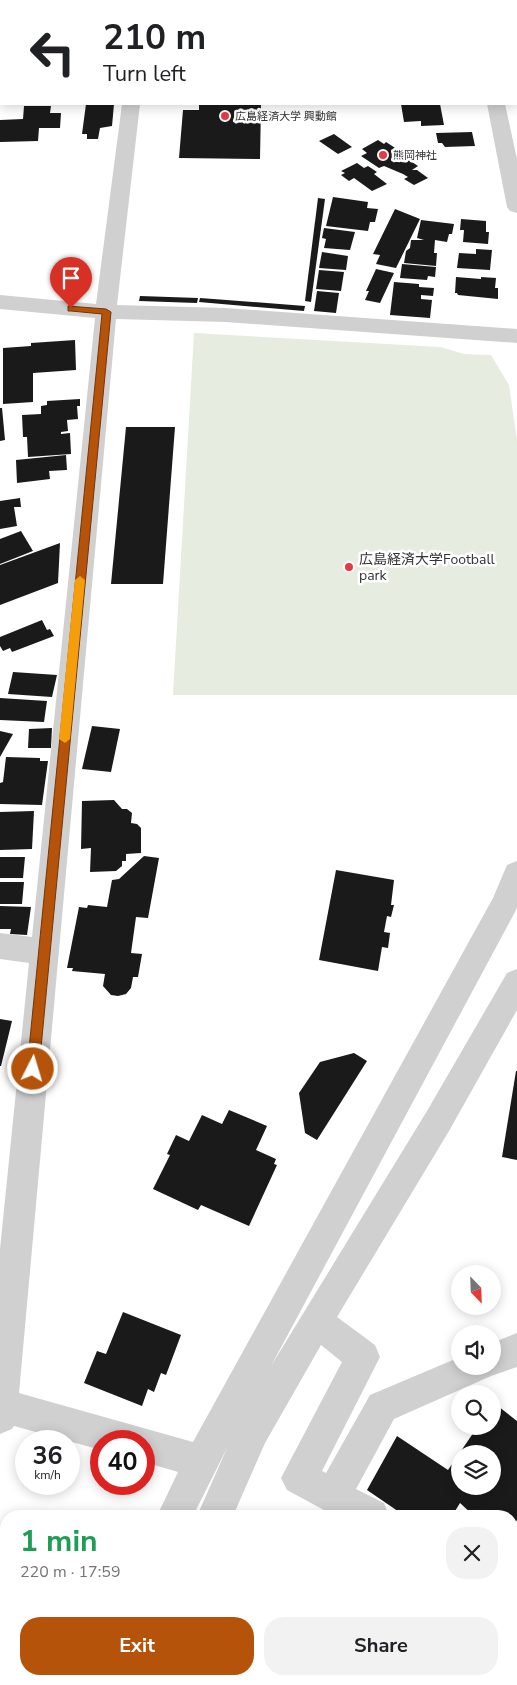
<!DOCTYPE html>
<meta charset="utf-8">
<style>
body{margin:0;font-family:"Nunito Sans","Noto Sans JP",sans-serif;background:#f2f2f2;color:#202124;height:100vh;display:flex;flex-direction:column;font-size:19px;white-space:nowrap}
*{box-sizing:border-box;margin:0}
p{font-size:16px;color:#757577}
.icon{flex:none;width:28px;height:28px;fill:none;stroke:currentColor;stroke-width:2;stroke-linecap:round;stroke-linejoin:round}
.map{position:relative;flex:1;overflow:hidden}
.details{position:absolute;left:0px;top:1510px;width:518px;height:175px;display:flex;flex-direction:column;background:#fff;border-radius:20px 20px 0 0;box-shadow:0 2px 12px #0003}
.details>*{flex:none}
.banner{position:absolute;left:0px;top:0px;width:518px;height:105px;box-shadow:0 2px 12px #0003;background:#fff;color:#202124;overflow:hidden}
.needle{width:32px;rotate:157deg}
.controls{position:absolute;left:451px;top:1265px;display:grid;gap:10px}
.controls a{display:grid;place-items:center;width:50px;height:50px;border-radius:50%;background:#fff;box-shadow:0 2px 12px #0003;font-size:25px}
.speed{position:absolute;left:15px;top:1430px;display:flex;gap:10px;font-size:25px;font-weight:700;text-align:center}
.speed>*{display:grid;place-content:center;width:65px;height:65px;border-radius:50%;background:#fff;box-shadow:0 2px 12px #0003;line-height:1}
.speed small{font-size:12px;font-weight:400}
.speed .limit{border:8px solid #d22;background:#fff;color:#111}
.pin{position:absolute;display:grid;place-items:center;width:42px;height:42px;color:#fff;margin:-51px -21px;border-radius:50% 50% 50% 0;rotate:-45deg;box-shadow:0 0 5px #0007}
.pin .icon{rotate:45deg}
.me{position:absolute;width:55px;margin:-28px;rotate:5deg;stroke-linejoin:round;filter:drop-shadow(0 0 4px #0008)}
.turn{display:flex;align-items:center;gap:18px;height:105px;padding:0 20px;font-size:22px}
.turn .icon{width:65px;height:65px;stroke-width:2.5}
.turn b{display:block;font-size:35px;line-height:42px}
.round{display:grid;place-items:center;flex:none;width:52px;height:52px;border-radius:20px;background:#f2f2f2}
.overview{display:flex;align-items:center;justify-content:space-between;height:85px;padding:0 20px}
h1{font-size:30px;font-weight:700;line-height:38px;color:#1e9e55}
.action{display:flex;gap:10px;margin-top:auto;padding:10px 20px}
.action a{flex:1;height:58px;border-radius:20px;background:#b45309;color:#fff;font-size:20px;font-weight:700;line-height:58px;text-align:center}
.action a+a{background:#f2f2f2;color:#202124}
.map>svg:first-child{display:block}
</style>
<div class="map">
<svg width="517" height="1685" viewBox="0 0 517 1685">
<rect width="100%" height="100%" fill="#fff"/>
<path fill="#e6ecdf" d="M194,333l246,14 24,7 27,1 18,30 8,55v255h-344z"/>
<g fill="#1a1a1a" fill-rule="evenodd">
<path d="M86,104h28l-2,22 -12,2 -2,11h-11v-5h-5z"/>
<path d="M199,104h62l-1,55 -81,-1 4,-48h16z"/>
<path d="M401,104h39l4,21 -23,1v-5l-17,1z"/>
<path d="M24,106h27l-1,7h11l-1,15h-21l-1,13 -38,1v-22l23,-1z"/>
<path d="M472,132l3,14 -30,1 -3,-4h-4l-2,-10z"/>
<path d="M334,134l18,13 -14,7 -19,-13z"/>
<path d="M378,140l6,4 2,-2 20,13 -3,1 15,10 -6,4h5l11,8 -14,7 -10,-6 4,-2 -5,-3 -19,-8 -5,2 -18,-12 6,-3 -5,-4z"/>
<path d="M357,163l7,5 4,-2 9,6 -3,2 13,10 -15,7 -18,-13 -5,3 -8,-6 4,-2 -4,-2z"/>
<path d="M333,197l35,5 -1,6 11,1 -3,13h-5l-2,9 -42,-5z"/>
<path d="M318,198l7,1 -14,103 -6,-1z"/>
<path d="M395,209l25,10 -24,49 -20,-4 4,-9 -7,-1z"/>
<path d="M461,219l25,2v11h3l-1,12 -25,-2 1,-12h-4z"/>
<path d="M421,220l33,4 -2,10h-3l-2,8 -12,-2 -1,13h3l-1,13 -32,-3 2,-12 4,-3 1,-8h13l-7,-2z"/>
<path d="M324,228l31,4 -5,18 -26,-2 2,-9 -4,-1z"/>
<path d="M476,249l16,1 -2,20 -33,-2 2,-15 17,1z"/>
<path d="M322,252l26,4 -2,14 -27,-2z"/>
<path d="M402,264l34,3 -1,10 -7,-1 -1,4 -27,-2z"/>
<path d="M376,269l18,4 -14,30 -15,-3 4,-9h-3z"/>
<path d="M319,270l25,2 -3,19 -25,-2z"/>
<path d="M456,277l25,2v-2l15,1 -1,10h3v11l-40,-4 -1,-2h-2z"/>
<path d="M394,282l25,2v3l15,1 -1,8 -12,-1v4l11,1 -2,18 -40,-3z"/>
<path d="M317,291l22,2 -3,20 -22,-2z"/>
<path d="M140,296l58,2 -1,5 -58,-2z"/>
<path d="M200,298l105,8 -1,5 -105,-9z"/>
<path d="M75,340l1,30 -43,3v29l-30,2v-56l28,-2v-3z"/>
<path d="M80,399v7h-3l1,13 -11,1 1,11 -7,1v2l9,-1 1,21 -43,3 -1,-20h-4l-1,-22 19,-1v-8l6,-1v-4z"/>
<path d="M0,408h2l3,32 -5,1z"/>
<path d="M126,427h49l-12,157h-52z"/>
<path d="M66,455l1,15 -18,1 1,8 -33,4 -1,-23z"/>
<path d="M20,498l1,9h-7l3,19 -17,3v-28z"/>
<path d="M21,531l12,20 -33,13v-25z"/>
<path d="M60,543l-2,40 -58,22v-40z"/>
<path d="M42,620l5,10 3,-1 4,7 -42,16 -2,-4 -7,3 -3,-5v-9z"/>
<path d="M13,672l44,3 -5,22 -44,-3z"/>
<path d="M0,698l47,3 -3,21 -44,-2z"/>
<path d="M92,726l28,3 -9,43 -29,-3z"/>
<path d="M52,728l-1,20h-23l1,-19z"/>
<path d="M0,731l13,3 -13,23z"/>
<path d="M6,757l34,1v3h8l-6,44 -42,-1v-21l3,-1z"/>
<path d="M114,800l8,9h5l5,4 -1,10 6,1 4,4v25l-15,1v7h-4v5l-6,5 -26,1 1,-24 -10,1 1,-48z"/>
<path d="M34,811l-2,38 -32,1v-38z"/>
<path d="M144,856l15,2 -11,60 -12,-1 -5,36 11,1 -4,23h-5l-2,11 -5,6 -8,2 -7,-1 -8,-9 2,-12 -33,-3 1,-3h-6l12,-61 8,1 1,-3 19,2 5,-27 7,-1z"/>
<path d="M0,857h25l-2,21h-23z"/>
<path d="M336,870l58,10 -3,25h3l-3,12 -4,-1 -3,16 6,1 -2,15 -6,-1 -4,24 -59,-11z"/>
<path d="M0,882h24l-2,22h-22z"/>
<path d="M0,906l31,1 -4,28 -17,-1 1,-5h-11z"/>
<path d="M0,1019l12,2 -11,45h-1z"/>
<path d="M354,1053l13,8 -50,79 -12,-7 -6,-40 21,-31z"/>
<path d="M516,1071h1v89l-15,-3z"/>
<path d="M229,1110l38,16 -11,24 20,9 -2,5 3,1 -28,61 -48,-21 -3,5 -45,-21 17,-34 -3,-1 9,-19 13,6 13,-26 20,9z"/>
<path d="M123,1312l58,23 -15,40 -5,-2 -7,19 -6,-3 -6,17 -58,-23 13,-32 9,3z"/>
<path d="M494,1403l23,18v99l-6,9v-13h-37l-14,-13 -8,13h-47l-38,-26 30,-54 51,34 30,-44h14zM460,1454h32v32h-32z"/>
</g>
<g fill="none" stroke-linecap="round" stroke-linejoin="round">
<g fill="#d0d0d0" fill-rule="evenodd">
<rect x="135" y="0" width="18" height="1"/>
<rect x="468" y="0" width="18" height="1"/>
<rect x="499" y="0" width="18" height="1"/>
<rect x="0" y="31" width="1" height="10"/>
<rect x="516" y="37" width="1" height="14"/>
<path d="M122,104h18l-23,201 109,3 291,21v14l-291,-21 -110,-3 -97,1074 174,49 300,-544 14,-33 10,-4v46l-2,5 -244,454 156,-255 80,-138 10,-4v41l-68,121 -112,186 38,28 5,12 -58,114 4,2 44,-78 90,-38v9h32v-23l25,-10v34l-26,9 -97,43 -38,70 28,14 5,13h-54l-48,-26 -6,-12 61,-116 -21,-17 -56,98 -32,73h-36l31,-70 -35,70h-36l21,-44 -34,-10v-21h-43v9l-87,-24 -2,3 -12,5v-185l29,-286 -29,-4v-26l32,4 63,-619 -95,-9v-14l96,9z"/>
<path d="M487,104h18l12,55v54l-7,-2 -3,-4z"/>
<path d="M511,1612l6,2v42l-6,-2z"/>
<path d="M95,1679h38l-2,6h-38z"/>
<path d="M133,1679h38l-2,6h-38z"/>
</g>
</g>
<path fill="#b45309" stroke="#753606" d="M68,306l38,3 5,3 -72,757 -1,4 -5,1 -4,-1 -2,-4 75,-755 -31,-3h-3z"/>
<path fill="#f59e0b" d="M80,576l5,4 -15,159 -5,4 -6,-4 16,-159z"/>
<g fill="#e63946" stroke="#fff" stroke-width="2">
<circle cx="225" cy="116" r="5"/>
<circle cx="383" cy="155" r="5"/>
<circle cx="349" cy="567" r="5"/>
</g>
<g text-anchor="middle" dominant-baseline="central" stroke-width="5" stroke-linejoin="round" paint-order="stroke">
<g font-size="11" fill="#333" stroke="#fff" text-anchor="start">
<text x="235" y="116">広島経済大学 興動館</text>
<text x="393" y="155">熊岡神社</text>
</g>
<g font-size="14" fill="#333" stroke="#fff" text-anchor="start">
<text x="359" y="559">広島経済大学Football<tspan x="359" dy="16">park</tspan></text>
</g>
</g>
</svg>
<div class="controls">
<a><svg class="needle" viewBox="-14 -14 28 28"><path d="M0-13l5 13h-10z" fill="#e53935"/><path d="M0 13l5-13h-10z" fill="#757577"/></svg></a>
<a><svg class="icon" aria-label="sound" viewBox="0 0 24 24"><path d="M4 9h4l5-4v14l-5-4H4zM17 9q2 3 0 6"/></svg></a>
<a><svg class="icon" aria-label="search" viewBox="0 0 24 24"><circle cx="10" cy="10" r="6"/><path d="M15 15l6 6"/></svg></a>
<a><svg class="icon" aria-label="layers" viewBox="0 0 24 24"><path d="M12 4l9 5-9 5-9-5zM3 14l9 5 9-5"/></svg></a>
</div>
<div class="speed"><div>36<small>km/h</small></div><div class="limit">40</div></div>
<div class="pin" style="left:71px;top:308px;background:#d93025"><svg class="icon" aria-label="arrive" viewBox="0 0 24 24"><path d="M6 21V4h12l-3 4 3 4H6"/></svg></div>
<svg class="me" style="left:33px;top:1069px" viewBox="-20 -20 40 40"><circle r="17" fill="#b45309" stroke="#fff" stroke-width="3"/><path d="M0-11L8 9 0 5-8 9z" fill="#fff"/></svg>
<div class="banner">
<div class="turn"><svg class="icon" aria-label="left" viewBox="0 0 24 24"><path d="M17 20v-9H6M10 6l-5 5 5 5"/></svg><div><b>210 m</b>Turn left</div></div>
</div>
<section class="details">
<div class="overview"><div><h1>1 min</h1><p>220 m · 17:59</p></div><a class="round"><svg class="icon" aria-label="close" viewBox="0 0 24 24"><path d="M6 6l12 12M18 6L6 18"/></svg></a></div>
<div class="action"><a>Exit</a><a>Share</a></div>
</section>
</div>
